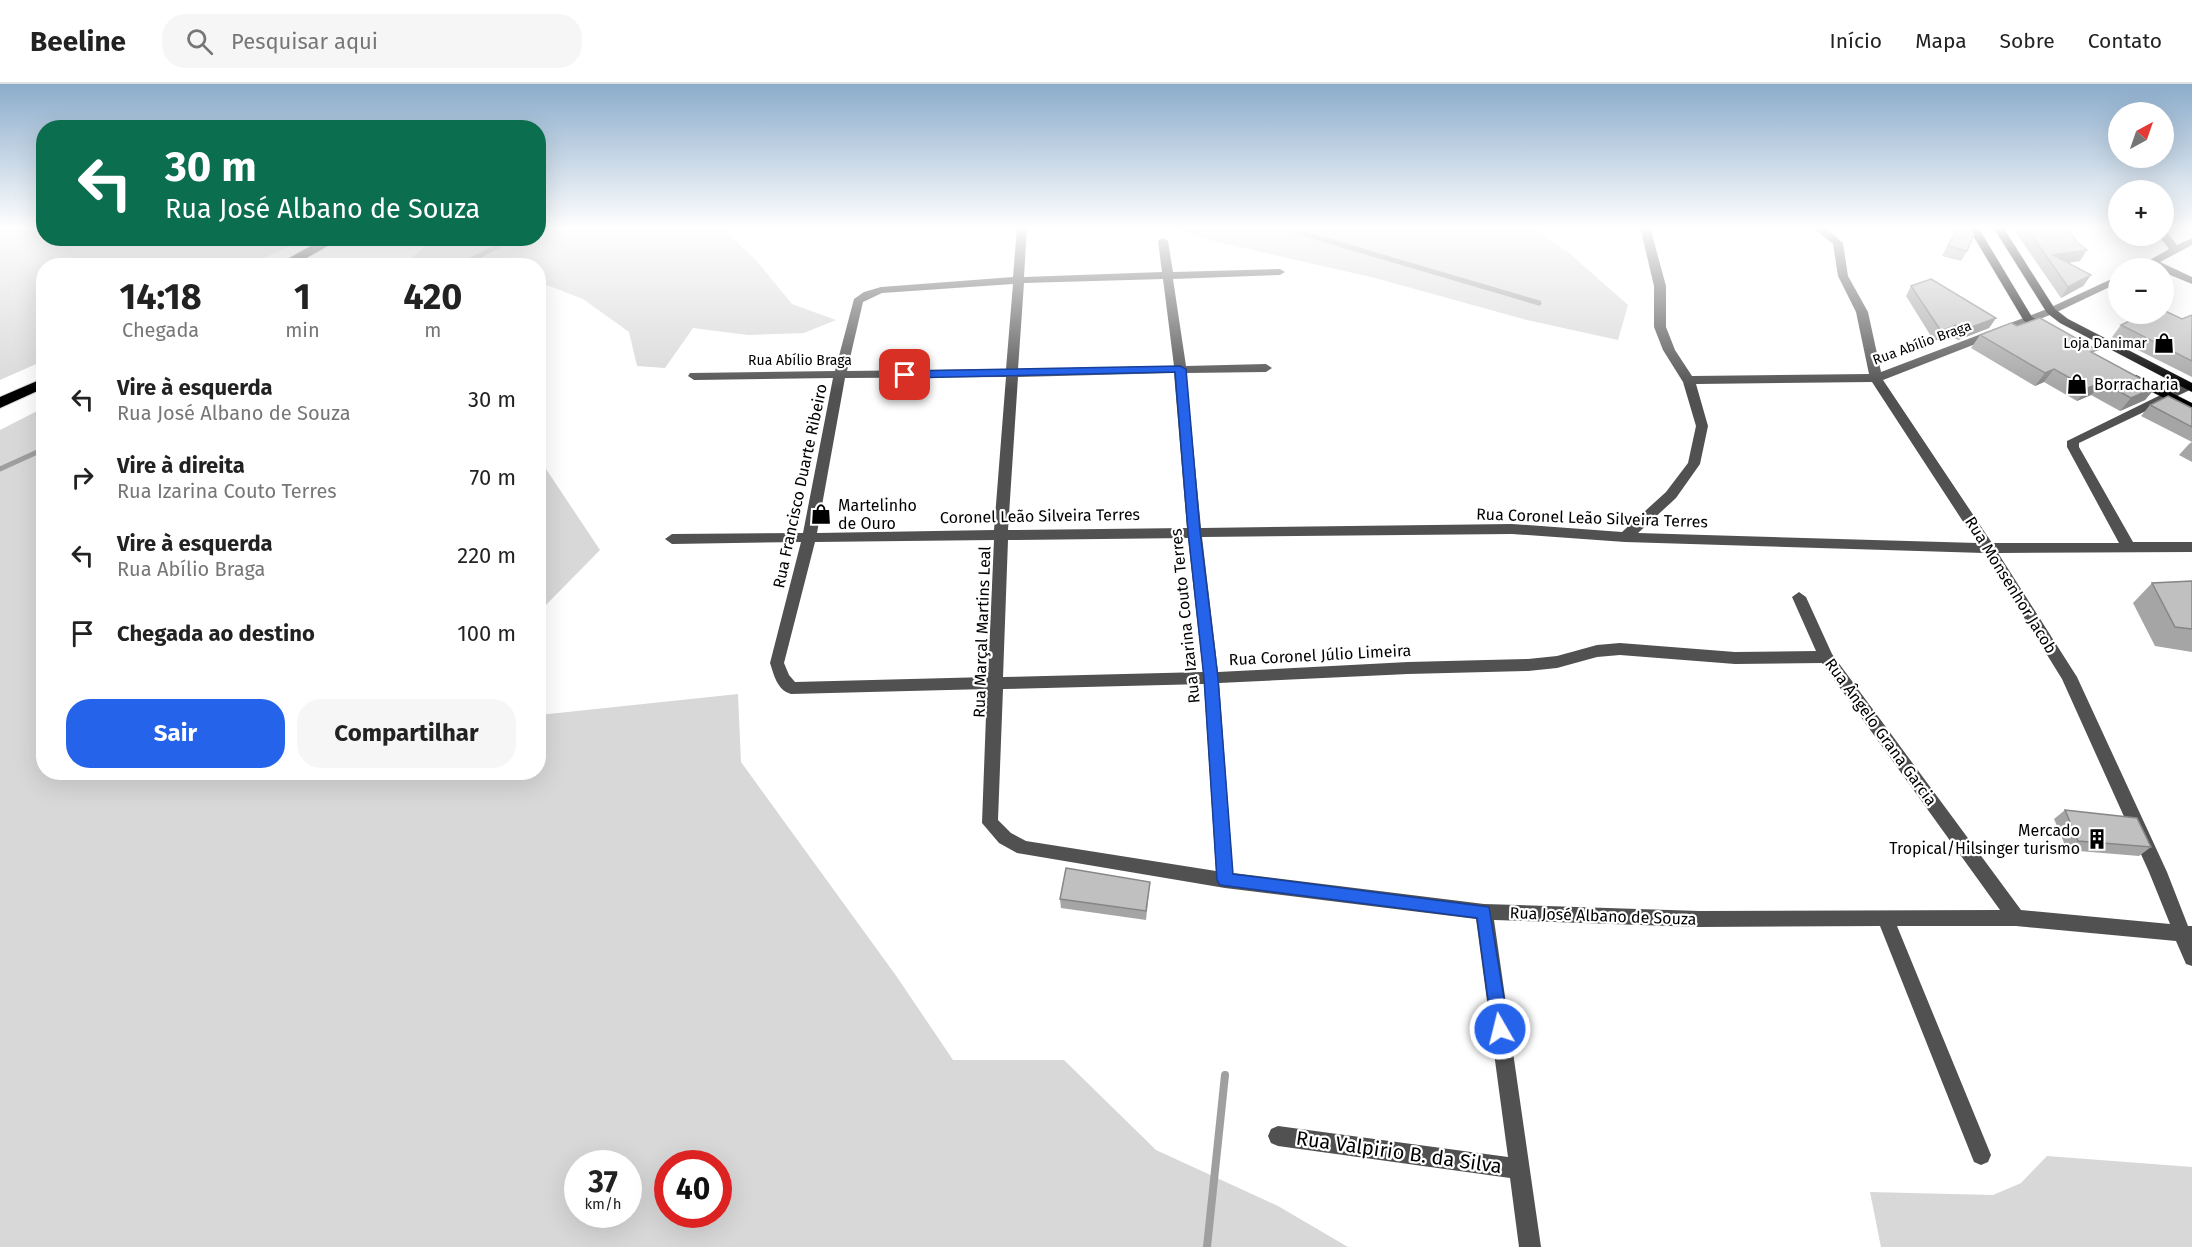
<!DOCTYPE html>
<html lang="pt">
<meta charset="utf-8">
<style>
body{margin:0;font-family:"Fira Sans",sans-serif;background:#f6f6f6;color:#222;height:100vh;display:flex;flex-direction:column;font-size:22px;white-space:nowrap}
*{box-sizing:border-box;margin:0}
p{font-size:20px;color:#767676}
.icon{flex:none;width:33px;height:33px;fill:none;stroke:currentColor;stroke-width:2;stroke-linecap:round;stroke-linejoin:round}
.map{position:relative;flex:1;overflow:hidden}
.sheet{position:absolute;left:36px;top:174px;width:510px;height:522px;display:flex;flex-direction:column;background:#fff;border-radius:24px;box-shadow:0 6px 24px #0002}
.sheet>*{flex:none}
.top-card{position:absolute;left:36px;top:36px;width:510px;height:126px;border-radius:24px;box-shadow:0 6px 24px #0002;background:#0b6e4f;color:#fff;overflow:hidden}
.needle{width:39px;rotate:40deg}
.buttons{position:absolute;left:2108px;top:18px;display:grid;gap:12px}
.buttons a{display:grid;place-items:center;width:66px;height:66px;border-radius:50%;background:#fff;box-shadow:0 6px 24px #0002;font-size:30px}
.speed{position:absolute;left:564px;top:1066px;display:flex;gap:12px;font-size:30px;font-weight:700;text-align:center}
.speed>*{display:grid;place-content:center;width:78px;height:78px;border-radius:50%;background:#fff;box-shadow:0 6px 24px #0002;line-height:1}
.speed small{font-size:15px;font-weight:400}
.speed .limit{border:9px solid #d22;background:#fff;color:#111}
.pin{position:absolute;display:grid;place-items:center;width:51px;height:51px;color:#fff;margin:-26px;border-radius:12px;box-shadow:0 3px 9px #0006}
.me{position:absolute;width:66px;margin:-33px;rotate:352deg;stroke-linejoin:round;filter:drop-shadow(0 0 4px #0008)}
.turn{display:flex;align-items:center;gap:21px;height:126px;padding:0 30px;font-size:27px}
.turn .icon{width:78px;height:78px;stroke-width:2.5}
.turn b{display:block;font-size:42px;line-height:51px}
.eta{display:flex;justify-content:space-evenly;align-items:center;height:102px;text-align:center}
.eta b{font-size:36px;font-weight:700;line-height:42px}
.button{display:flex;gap:12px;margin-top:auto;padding:12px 30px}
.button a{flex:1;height:69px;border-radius:24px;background:#2563eb;color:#fff;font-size:24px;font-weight:700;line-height:69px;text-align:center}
.button a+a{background:#f6f6f6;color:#222}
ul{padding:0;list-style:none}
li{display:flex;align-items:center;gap:18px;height:78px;padding:0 30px}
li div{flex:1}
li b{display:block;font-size:22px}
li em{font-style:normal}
header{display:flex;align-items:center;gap:36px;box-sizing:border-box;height:84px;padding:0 30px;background:#fff;border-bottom:2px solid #e0e0e0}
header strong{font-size:28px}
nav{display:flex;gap:33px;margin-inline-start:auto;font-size:21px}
.search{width:420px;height:54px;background:#f6f6f6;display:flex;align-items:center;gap:15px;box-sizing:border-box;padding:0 21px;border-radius:24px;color:#767676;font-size:22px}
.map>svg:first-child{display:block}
</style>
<header>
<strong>Beeline</strong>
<div class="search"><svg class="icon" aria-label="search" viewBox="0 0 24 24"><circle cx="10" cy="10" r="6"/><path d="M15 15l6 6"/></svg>Pesquisar aqui</div>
<nav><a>Início</a><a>Mapa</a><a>Sobre</a><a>Contato</a></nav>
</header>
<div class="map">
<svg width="2192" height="1163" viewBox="0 0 2192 1163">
<rect width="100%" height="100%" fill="#fff"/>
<g fill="#d8d8d8" fill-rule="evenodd">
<path d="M0,143h43l1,11 261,1 -56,26 -205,1 -1,95 -43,19z"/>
<path d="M539,143h197l-9,6 28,26 37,45 44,16 -32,13 -56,2 -55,-7 -28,40 -28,-2 -8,-34 -46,-33 -44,-17 -1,-16 -135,-1 31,-26 104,-1z"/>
<path d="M1169,143h362l38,26 59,52 -10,35 -91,-20 -152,-42 -158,-36z"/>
<path d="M43,324l1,364h494l1,-57 199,-21 3,68 156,215 56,83h111l92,90 122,56 70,41h-1348v-817zM578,1080h50v51h-50zM668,1080h50v51h-50z"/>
<path d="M538,373l62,93 -61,62h-1z"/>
<path d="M2047,1072l145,11v80h-311l-11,-55 123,3 28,-12z"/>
</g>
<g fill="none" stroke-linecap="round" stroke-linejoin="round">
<g stroke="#9f9f9f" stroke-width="5">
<path d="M1281,143l258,76"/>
<path d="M459,182l55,-28"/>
<path d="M0,385l44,-20"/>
</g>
<path stroke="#9f9f9f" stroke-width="8" d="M1207,1163l18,-172"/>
<g stroke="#dbdbdb" stroke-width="1">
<g id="major">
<path d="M1968,143h10l54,90 22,12v4h-8l-22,-12z"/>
<path d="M1993,143h10l52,82 13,10 124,64v9l-132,-69 -13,-10z"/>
<path d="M2136,291l56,28v9l-60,-30v-6z"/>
</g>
</g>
<g stroke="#dbdbdb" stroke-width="2">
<g id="highway">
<path d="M325,154h17l-50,28h-17z"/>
<path d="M44,294v10l-44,20v-11z"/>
</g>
</g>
<g fill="#515151" fill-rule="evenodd">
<path d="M1017,143h10l-3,50 138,-5 -4,-31 5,-3 5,3 5,31 107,-3 5,3 -5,3 -107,4 13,87 80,-2 6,4 -6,4 -80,1 15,155 311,-4 110,8 44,-40 22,-29 8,-37 -13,-44 -20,-32 -9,-23v-41l-14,-59h10l16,59v41l9,23 17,26 177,-2 -13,-62 -18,-36 -5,-32 -21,-17h13l18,16 5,33 20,36 13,60 166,-63 71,-33v7l-63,30 -172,67 109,163h127l-52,-96v-6l118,-58h7v6l-113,54v4l54,95h59v10l-194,1 79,124 90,195 21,54h4v40l-6,-2 -10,-23 -160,-15h-119l94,229 -3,7 -7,3 -7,-3 -94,-236 -181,1 -205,-7 47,327h-22l-9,-69 -232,-32 -7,-3 -3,-7 3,-7 7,-3 230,31 -32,-238 -251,-31 -208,-35 -18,-10 -17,-20 5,-134 -196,5c-14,-4 -17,-19 -21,-31l31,-121 -129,2 -7,-5 7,-5 131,-1 30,-155 -139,2 -6,-4 2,-3 145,-2 19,-72 10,-7 17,-5 132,-10zM1163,195l11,87 -156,3 6,-86zM1013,200l-7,85 -159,2 16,-69 19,-9zM1174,289l13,155 -179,2 10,-153zM1006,293l-12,153 -177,3 28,-155zM1872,298l105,161 -339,-10 38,-35 24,-34 8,-38 -12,-42zM1512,450l113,8 359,11 78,126 87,193 21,52 -149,-14 -189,-256 -26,-57 -7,-5 -7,5 24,54 -81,1 -115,-9 -23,2 -40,11 -29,3 -120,3 -190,10 -16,-135zM1188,454l15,134 -200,5 5,-137zM994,456l-6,137 -193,5 -6,-7 -5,-12 31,-121zM1620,571l115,9 87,-1 178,247 -301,1 -215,-7 -251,-31 -14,-190 189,-9 120,-3 29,-3 40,-11zM1204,600l12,187 -190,-30 -15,-8 -13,-13 5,-131z"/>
<path d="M2163,147l4,1 10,13 15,-7v7l-32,17 32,15v7l-29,-12v-4h-27l33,-19 -10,-13h4z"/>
</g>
<use href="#major" fill="#000" fill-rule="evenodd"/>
<use href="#highway" fill="#000" fill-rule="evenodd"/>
</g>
<g fill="#a5a5a5">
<path d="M1957,143h13l-3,24 -6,10 -19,-5z"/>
<path d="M2012,143h53l11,13 -1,2 5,19 -13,2 24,12 -8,11 -22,12z"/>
<path d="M1911,202l85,32 -7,10 -31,12 -9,-5 -15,6 -28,-45z"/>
<path d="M2192,231v62l-80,-40 9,-12 61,-6z"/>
<path d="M2017,242l77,27 62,34 -11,13 -25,11 -29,-16 -14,6 -33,-19 -9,4 -64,-38 9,-13z"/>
<path d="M2150,321l42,3v54l-13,-7 10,-11 3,-2 -51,-26z"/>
<path d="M2192,497v71l-37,-6 -22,-43 19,-20z"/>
<path d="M2065,726l86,37 -12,9 -72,-6 -13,-31z"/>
<path d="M1150,798l-4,38 -85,-12 -1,-9z"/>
</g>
<g fill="#868686">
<path d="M2087,166l-7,11 -27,4v-10z"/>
<path d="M2091,191l-8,11 -22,12 7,-11z"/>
<path d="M1996,234l-7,10 -31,12 6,-10z"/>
<path d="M1956,241l-7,10 -15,6 7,-10z"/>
<path d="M2054,285l-10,13 -9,4 10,-13z"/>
<path d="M2102,298l-11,13 -14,6 11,-13z"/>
<path d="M2156,303l-11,13 -25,11 11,-13z"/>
</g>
<g fill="#c0c0c0" stroke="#868686" stroke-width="1.5">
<path d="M1958,143h12l4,7 -7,17 -19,-5z"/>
<path d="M2026,143h39l11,13h-2l13,10 -34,5 38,20 -23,12z"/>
<path d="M1931,195l65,39 -32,12 -8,-5 -15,6 -30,-45z"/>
<path d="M2163,226l19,9 10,-4v46l-71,-36 23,-11h19z"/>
<path d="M2040,234l57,32 -6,2 65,35 -25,11 -29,-16 -14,6 -34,-19 -9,4 -65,-38 31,-12 6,3z"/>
<path d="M2168,312l24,12v19l-42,-22z"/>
<path d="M2192,497v48l-17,-2 -23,-44z"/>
<path d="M2065,726l72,8 14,29 -73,-6z"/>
<path d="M1066,784l84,14 -4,29 -86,-12z"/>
</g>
<linearGradient id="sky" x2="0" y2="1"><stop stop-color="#8baccb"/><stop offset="0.47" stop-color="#fff"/><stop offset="1" stop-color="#fff" stop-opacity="0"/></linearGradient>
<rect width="2192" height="306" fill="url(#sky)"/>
<path fill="#2563eb" stroke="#184099" stroke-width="1.5" d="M1180,282l6,3 14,162 18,147 15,196 256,33 20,122 -2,6 -7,2 -6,-2 -2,-6 -15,-111 -257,-33 -3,-5 -13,-202 -16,-147 -13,-159 -270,6 -5,-3 5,-4z"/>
<defs>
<g id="shop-bare" transform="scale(1.62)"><path d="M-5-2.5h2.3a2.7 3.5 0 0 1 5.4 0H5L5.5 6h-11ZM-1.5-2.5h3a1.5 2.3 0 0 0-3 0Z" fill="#000" stroke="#fff" stroke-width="2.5" paint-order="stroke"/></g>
<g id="building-bare" transform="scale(1.62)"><path d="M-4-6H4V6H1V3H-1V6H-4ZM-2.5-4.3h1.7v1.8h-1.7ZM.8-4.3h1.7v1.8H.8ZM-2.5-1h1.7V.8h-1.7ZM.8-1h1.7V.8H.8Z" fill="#000" stroke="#fff" stroke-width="2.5" paint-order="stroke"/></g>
</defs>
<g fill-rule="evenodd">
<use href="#shop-bare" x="2164" y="259"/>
<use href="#shop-bare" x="2077" y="300"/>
<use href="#shop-bare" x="821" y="430"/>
<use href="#building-bare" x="2097" y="755"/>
</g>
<g text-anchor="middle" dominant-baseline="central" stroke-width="4.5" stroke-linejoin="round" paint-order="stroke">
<g font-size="14" fill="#000" stroke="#fff">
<text transform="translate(1922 259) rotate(-20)">Rua Abílio Braga</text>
<text x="800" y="276">Rua Abílio Braga</text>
</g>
<g font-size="14" fill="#000" stroke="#fff" text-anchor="end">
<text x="2147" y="259">Loja Danimar</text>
</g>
<g font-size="16" fill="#000" stroke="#fff" text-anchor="start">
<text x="2094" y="300">Borracharia</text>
<text x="838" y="421">Martelinho<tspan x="838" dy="18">de Ouro</tspan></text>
<text x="2080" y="746" text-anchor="end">Mercado<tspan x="2080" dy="18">Tropical/Hilsinger turismo</tspan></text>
</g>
<g font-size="16" fill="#000" stroke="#fff">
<text transform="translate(800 402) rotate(-78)">Rua Francisco Duarte Ribeiro</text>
<text transform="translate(1040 432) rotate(-1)">Coronel Leão Silveira Terres</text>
<text transform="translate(1592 434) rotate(2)">Rua Coronel Leão Silveira Terres</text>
<text transform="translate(2011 501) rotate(58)">Rua Monsenhor Jacob</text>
<text transform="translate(1185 532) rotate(-96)">Rua Izarina Couto Terres</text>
<text transform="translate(982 548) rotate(-88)">Rua Marçal Martins Leal</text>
<text transform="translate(1320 571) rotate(-3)">Rua Coronel Júlio Limeira</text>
<text transform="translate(1881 648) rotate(54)">Rua Ângelo Grana Garcia</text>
<text transform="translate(1603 832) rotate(2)">Rua José Albano de Souza</text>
</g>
<g font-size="20" fill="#000" stroke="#fff">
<text transform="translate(1399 1068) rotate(8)">Rua Valpirio B. da Silva</text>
</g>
</g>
</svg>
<div class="buttons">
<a><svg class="needle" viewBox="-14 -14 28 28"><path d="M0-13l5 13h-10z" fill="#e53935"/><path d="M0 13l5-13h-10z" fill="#767676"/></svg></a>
<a>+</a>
<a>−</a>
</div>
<div class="speed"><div>37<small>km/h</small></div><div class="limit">40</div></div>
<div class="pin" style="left:905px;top:291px;background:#d93025"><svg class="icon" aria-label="arrive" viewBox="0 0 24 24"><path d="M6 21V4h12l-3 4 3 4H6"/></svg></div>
<svg class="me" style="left:1500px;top:945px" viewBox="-20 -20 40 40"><circle r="17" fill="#2563eb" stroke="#fff" stroke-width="3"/><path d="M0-11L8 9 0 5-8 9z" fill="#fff"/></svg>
<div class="top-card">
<div class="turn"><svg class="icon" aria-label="left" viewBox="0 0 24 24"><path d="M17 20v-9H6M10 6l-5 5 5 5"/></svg><div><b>30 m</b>Rua José Albano de Souza</div></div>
</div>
<section class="sheet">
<div class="eta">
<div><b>14:18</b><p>Chegada</p></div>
<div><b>1</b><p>min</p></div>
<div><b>420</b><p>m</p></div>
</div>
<ul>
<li><svg class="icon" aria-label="left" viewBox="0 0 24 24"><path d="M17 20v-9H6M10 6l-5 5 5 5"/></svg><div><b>Vire à esquerda</b><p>Rua José Albano de Souza</p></div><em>30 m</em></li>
<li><svg class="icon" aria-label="right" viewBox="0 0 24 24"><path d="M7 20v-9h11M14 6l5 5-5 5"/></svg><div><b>Vire à direita</b><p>Rua Izarina Couto Terres</p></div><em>70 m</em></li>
<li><svg class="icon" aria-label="left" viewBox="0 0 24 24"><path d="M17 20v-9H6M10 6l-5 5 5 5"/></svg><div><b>Vire à esquerda</b><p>Rua Abílio Braga</p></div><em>220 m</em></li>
<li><svg class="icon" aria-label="arrive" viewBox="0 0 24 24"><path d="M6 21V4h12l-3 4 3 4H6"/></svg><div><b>Chegada ao destino</b></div><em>100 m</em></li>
</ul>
<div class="button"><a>Sair</a><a>Compartilhar</a></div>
</section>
</div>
